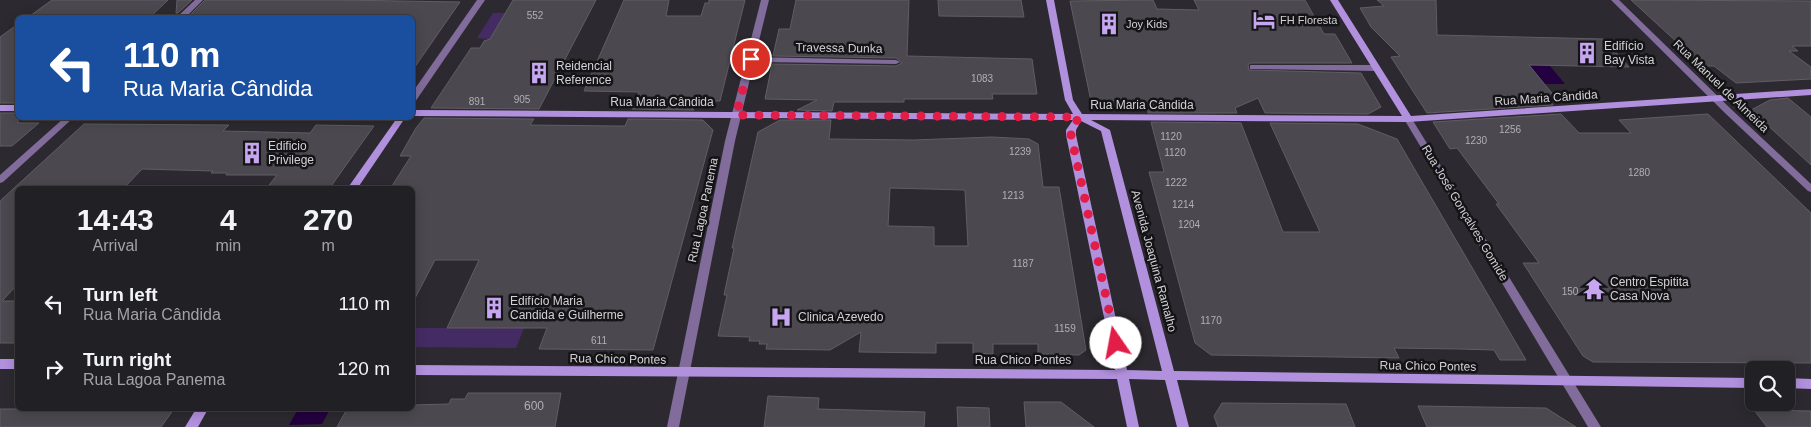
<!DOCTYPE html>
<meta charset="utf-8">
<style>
body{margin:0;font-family:Helvetica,sans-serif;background:#29282c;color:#f1f3f6;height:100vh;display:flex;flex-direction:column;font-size:19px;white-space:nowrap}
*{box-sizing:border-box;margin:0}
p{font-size:16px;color:#a2a3a6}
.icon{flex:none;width:28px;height:28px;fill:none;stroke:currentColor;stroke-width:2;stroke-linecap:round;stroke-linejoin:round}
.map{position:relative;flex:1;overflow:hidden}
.details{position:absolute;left:15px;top:186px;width:400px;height:225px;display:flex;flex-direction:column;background:#212024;border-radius:8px;box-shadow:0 2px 12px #0003,0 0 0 1px #3e3e41}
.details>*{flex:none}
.banner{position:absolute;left:15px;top:15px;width:400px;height:105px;border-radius:8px;box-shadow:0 2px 12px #0003,0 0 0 1px #3e3e41;background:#1a4fa0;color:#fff;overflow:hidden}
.fabs{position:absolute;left:1745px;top:361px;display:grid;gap:10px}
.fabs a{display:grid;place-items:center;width:50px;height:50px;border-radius:8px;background:#212024;box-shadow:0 2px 12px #0003,0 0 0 1px #3e3e41;font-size:25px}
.pin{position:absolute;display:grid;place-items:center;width:42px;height:42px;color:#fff;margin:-21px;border:2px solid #fff;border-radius:50%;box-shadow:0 1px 5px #0007}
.me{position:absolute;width:55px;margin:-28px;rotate:348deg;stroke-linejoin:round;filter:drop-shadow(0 0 4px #0008)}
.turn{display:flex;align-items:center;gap:18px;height:105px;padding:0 25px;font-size:22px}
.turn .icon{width:65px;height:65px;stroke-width:2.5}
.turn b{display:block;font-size:35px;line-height:42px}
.eta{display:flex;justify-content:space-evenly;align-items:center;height:85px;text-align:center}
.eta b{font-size:30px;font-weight:800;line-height:35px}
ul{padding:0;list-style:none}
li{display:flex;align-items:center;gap:15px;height:65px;padding:0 25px}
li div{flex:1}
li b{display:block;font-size:19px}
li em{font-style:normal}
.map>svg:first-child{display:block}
</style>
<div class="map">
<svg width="1811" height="427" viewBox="0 0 1811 427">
<rect width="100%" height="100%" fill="#2c2a30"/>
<g fill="#452b63">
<path d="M493,13h12l-15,26 -13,-1z"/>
<path d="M413,328h111l-8,20 -103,-1z"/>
</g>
<g fill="#23003f">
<path d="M1520,54l21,1 24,29h-21z"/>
<path d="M297,411h32l-7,13 -33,1z"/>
</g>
<g fill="#4b494f" stroke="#605d64" fill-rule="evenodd">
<path d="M52,0h116l-19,18h-122z"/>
<path d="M177,0h15l-14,13h-2z"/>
<path d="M205,0h134l121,2 -48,69v-53h-205l2,-2 -18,-2z"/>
<path d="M513,0h83l-57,109 -108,-1 40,-60h9l4,-7 6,-2z"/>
<path d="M624,0h45l-3,16h35l4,-13h4v-3h36l-25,101h-35l9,9 -62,-1 7,-17 -55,-1z"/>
<path d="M796,0h113l-2,56 125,3 5,35h-45l1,5h-89v3h-70l-2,9 -35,-1 20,-10 -52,-1 7,-35 124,2 6,-3 -6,-5 -123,-2 6,-27h11z"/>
<path d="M938,0h83l3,17 -85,-1z"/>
<path d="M1153,0l4,9 42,1 -5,-10h111l19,34h11l17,29h-102l-2,2 1,5 112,3 20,34 -13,7 -103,-1 -7,-15 -23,10 2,5h-89l-1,-7h-47l-9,-5 -21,-100z"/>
<path d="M1377,0h59l1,35 167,4 25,28 -100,-2 26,32h-8l6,8 -126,8 -36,-56 9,-1 -29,-29 -11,-19 24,-2z"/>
<path d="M1631,0l180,1v45h-19l6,5h-9l22,16v12l-75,4 -22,-17h-11z"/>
<path d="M18,24v79h-18v-66z"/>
<path d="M1788,98l23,19v48l-60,-55 19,-10z"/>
<path d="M0,113h18v10h21l-27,23h-12z"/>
<path d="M1561,114l18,19h52l-12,-13 89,-6 103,99v150l-218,-1 -10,-6 -60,-93h16l-43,-59h3l-42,-56 -7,1 -17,-27z"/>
<path d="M424,118l110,1 -4,6 85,1h10l3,-7 75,1 10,10 -60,220 -114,-1 8,-21h-100l32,-68h-44l-23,44v-115h-22l21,-33h-11l16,-28z"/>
<path d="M780,120h51l-2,19 85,1 78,-3 37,2 9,5 5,43h16l27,163 -7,5 -41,-1v-10h-45v10l-20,-1v-10h-37v10l-77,-1 2,-20 -31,18 -64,-1 1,-5h-8l1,-3h-11l1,-4 -32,-1 9,-41h-3l10,-47h-2l26,-116zM890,188l75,2 3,56h-34v-19l-46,-1z"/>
<path d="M1151,122l90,1 42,109h37l-50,-109 88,1 39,15 129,221h-26l-6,-10 -34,-1 -66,-1 5,10 -188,-3 -16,-12 -41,-153 -5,-18h15z"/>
<path d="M84,124l145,1 -6,6 87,2 6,-8 58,1 -45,63h-63l11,-14h-51l1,-2h-16l2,-2 -71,-2 -19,20h-105v95l-16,17h16v42h-18v-142z"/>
<path d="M468,393h93l-6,34h-218l10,-18h65v-4l37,-1 2,-5h14z"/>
<path d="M768,396l51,2 -1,11 107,3 -1,15h-160z"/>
<path d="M1024,402h37l33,25h-68z"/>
<path d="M1222,403l124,1 9,23h-137l-4,-11z"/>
<path d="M1418,406l128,2 30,19h-149z"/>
<path d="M957,407l32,1 1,19h-32z"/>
<path d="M0,409h174l-13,18h-161z"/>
<path d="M1754,410l57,1v16h-44z"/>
</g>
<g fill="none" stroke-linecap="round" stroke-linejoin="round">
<g fill="#816c9c" fill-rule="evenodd">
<path d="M195,0h8l-18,18h-9z"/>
<path d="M477,0h8l-70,102h-3v-9z"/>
<path d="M761,0h8l-14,57 141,3 4,2 -4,2 -142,-2 -19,79 -56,286h-12l58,-286z"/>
<path d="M1611,0h8l113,110 79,74v8l-3,-1 -82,-77z"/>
<path d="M1250,65h126l4,3 -4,3 -123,-2h-3z"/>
<path d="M1408,116l4,3 189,308h-13l-184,-308z"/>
<path d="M64,118h9l-70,64 -3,1v-8z"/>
</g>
<g fill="#b190dd" fill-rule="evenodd">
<path d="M1046,0h8l19,100 9,14 320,2 -72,-116h8l73,116 400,-27v6l-403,27 -317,-2 19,10 64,241 580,7v10l-577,-8 12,47h-12l-12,-47 -36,-1 10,48h-12l-10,-48 -705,-4v-10l703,5 -49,-235v-5l7,-10 -661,-4v-6l661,4 -8,-14zM1081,121l20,10 61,240 -35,-1 -51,-235v-5z"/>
<rect x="0" y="105" width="18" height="6"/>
<path d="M397,118h8l-48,71h-10z"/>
<rect x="0" y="359" width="18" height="10"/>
<path d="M1786,378l25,1v10l-25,-1z"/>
<path d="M196,409h12l-10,18h-13z"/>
</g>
</g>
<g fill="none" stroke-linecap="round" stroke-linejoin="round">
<path stroke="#e11d48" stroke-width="9" stroke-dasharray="0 16.2" d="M751,59l-15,56 343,2 -8,13v5l45,208"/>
</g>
<defs>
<g id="hotel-bare" transform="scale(1.725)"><path d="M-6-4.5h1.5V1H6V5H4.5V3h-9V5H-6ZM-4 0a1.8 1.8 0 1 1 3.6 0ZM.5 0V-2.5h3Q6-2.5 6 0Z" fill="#c6a6f0" stroke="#141316" stroke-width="2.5" paint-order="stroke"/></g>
<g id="building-bare" transform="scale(1.725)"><path d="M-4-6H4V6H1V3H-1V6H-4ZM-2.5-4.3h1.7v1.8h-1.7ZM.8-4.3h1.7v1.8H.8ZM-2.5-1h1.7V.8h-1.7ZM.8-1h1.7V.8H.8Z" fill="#c6a6f0" stroke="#141316" stroke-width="2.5" paint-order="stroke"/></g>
<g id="temple-bare" transform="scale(1.725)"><path d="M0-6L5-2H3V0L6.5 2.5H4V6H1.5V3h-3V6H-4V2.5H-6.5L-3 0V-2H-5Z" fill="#c6a6f0" stroke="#141316" stroke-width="2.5" paint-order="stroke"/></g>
<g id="hospital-bare" transform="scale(1.725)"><path d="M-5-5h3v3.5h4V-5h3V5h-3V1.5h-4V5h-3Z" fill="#c6a6f0" stroke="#141316" stroke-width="2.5" paint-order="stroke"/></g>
</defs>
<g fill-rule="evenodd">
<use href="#hotel-bare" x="1264" y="20"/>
<use href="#building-bare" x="1109" y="24"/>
<use href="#building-bare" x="1587" y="53"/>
<use href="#building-bare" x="539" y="73"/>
<use href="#building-bare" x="252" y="153"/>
<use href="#temple-bare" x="1594" y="289"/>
<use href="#building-bare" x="494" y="308"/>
<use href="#hospital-bare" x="781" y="317"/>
</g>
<g text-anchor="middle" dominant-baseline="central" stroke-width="5" stroke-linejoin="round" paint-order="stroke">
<g font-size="10" fill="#b1afb4">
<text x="535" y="15">552</text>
<text x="982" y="78">1083</text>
<text x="522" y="99">905</text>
<text x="477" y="101">891</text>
<text x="1510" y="129">1256</text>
<text x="1171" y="136">1120</text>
<text x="1476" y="140">1230</text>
<text x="1020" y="151">1239</text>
<text x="1175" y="152">1120</text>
<text x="1639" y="172">1280</text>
<text x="1176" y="182">1222</text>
<text x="1013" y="195">1213</text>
<text x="1183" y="204">1214</text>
<text x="1189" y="224">1204</text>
<text x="1023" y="263">1187</text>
<text x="1570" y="291">150</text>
<text x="1211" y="320">1170</text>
<text x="1065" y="328">1159</text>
<text x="599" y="340">611</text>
</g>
<g font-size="11" fill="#d3d1d5" stroke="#141316" text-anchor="start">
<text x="1280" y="20">FH Floresta</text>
<text x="1126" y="24">Joy Kids</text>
</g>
<g font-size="12" fill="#d3d1d5" stroke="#141316" text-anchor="start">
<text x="1604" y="46">Edifício<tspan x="1604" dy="14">Bay Vista</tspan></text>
<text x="556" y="66">Reidencial<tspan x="556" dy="14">Reference</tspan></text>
<text x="268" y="146">Edificio<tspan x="268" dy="14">Privilege</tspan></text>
<text x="1610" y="282">Centro Espitita<tspan x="1610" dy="14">Casa Nova</tspan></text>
<text x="510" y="301">Edifício Maria<tspan x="510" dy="14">Candida e Guilherme</tspan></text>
<text x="798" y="317">Clinica Azevedo</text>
</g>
<g font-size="12" fill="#d3d1d5" stroke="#141316">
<text transform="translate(839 48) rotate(1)">Travessa Dunka</text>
<text transform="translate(1721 86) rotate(44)">Rua Manuel de Almeida</text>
<text transform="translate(1546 98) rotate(-4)">Rua Maria Cândida</text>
<text x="662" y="102">Rua Maria Cândida</text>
<text x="1142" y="105">Rua Maria Cândida</text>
<text transform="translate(703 210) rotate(-78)">Rua Lagoa Panema</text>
<text transform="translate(1465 213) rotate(59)">Rua José Gonçalves Gomide</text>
<text transform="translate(1154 261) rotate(75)">Avenida Joaquina Ramalho</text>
<text transform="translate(618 359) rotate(1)">Rua Chico Pontes</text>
<text x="1023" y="360">Rua Chico Pontes</text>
<text transform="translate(1428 366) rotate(1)">Rua Chico Pontes</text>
</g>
<g font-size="12" fill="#b1afb4">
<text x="534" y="406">600</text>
</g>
</g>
</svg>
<div class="fabs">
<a><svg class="icon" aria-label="search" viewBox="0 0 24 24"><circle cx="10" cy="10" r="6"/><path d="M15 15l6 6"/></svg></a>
</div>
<div class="pin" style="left:751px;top:59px;background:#d93025"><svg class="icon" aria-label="arrive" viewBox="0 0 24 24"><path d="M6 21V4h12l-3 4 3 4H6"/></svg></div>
<svg class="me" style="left:1116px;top:343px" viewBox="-20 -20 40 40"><circle r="19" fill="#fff"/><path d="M0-13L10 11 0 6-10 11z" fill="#e11d48"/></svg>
<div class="banner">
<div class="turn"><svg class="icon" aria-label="left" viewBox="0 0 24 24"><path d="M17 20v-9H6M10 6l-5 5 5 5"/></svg><div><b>110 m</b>Rua Maria Cândida</div></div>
</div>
<section class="details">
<div class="eta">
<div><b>14:43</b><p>Arrival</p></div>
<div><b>4</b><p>min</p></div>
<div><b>270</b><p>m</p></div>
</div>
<ul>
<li><svg class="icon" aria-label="left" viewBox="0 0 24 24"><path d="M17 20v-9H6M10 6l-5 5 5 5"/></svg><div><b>Turn left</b><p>Rua Maria Cândida</p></div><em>110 m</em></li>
<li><svg class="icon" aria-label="right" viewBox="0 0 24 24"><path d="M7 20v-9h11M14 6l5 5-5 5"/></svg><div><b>Turn right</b><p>Rua Lagoa Panema</p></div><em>120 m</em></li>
</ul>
</section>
</div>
